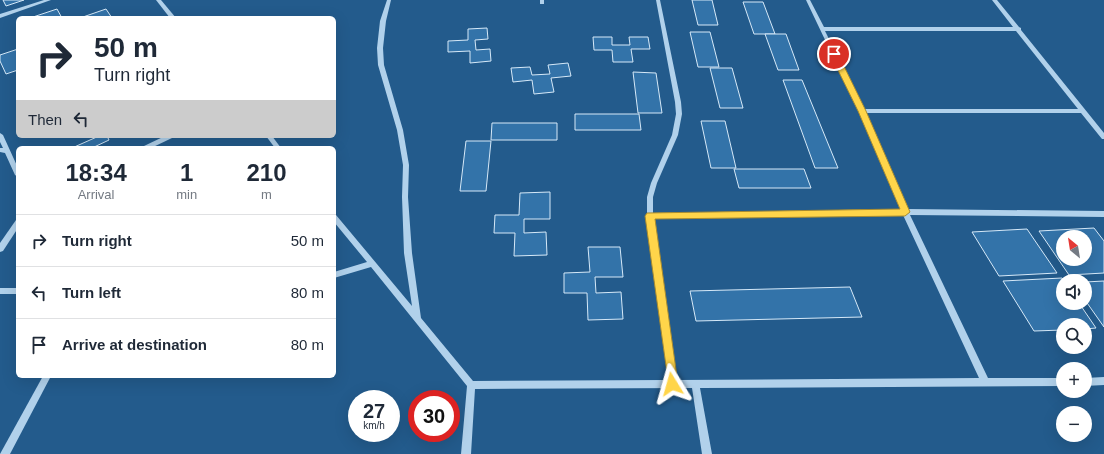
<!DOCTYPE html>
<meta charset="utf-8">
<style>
body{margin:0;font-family:Helvetica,sans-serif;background:#f6f6f7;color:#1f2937;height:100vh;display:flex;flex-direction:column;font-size:15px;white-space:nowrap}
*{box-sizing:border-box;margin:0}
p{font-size:13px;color:#747a83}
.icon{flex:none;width:22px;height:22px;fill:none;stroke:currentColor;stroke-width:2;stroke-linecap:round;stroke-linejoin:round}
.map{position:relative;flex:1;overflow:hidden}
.drawer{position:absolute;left:16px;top:146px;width:320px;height:232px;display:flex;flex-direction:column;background:#fff;border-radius:6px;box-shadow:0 4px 16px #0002}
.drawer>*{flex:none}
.banner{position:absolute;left:16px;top:16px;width:320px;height:122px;border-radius:6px;box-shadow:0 4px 16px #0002;background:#fff;color:#1f2937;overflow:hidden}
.needle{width:26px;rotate:330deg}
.tools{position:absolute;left:1056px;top:230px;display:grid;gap:8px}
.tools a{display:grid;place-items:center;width:36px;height:36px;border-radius:50%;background:#fff;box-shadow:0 4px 16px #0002;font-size:20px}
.speed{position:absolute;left:348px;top:390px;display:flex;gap:8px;font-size:20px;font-weight:700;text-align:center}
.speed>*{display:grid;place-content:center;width:52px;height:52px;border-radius:50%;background:#fff;box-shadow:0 4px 16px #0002;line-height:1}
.speed small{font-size:10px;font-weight:400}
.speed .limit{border:6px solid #d22;background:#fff;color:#111}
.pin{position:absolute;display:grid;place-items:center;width:34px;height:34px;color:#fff;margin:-17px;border:2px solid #fff;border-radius:50%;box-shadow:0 1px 4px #0007}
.me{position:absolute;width:44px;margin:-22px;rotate:352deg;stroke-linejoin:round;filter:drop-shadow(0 0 3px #0008)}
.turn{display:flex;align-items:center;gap:14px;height:84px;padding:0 12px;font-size:18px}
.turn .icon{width:52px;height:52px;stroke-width:2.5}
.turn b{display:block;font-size:28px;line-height:34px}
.then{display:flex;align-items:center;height:38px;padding:0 12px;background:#0003;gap:8px;font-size:15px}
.eta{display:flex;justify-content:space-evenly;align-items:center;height:68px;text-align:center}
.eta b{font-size:24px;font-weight:600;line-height:28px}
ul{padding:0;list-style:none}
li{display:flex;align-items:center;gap:12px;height:52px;padding:0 12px;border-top:1px solid #e0e1e3}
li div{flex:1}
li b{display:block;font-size:15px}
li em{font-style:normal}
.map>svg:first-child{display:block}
</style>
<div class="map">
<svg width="1104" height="454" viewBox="0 0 1104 454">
<rect width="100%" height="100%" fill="#235b8c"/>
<g fill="#3373a9" stroke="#d6e9f8" fill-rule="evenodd">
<path d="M3,0h21l-18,6z"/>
<path d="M692,0h20l6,25h-20z"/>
<path d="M743,2h20l12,32h-21z"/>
<path d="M57,9l5,9h-32z"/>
<path d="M106,9l6,9h-32z"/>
<path d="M487,28l1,11 -13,1 1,10 14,-1 1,12 -21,2v-12l-22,1v-11l20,-1v-11z"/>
<path d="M690,32h20l9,35h-21z"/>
<path d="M765,34h21l13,36h-21z"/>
<path d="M593,37h19v8h18l-1,-8h19l2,12h-19l2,13h-20l-1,-12h-18z"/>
<path d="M18,49v21l-12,4 -6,-13v-6z"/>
<path d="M568,63l3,13 -20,2 3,14 -20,2 -2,-14 -19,2 -2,-14 19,-1 2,8 18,-1 -2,-9z"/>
<path d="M710,68h22l11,40h-23z"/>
<path d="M633,72l23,1 6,40h-24z"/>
<path d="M783,80h19l36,88h-23z"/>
<path d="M575,114h64l2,16h-66z"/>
<path d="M701,121h24l11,47h-25z"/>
<path d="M492,123h65v17h-66z"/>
<path d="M99,136h8l2,4 -17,8h-20z"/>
<path d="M466,141h25l-5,50h-26z"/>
<path d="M734,169h70l7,19h-72z"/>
<path d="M550,192v27h-26v14l22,-1 1,23 -33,1 1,-23h-21l1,-18h24l1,-22z"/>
<path d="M1094,228l10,13v32l-35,2 -30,-44zM1063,237h22v22h-22z"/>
<path d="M1027,229l30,44 -58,3 -27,-44z"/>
<path d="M588,247h32l3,30h-28l1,16 25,-1 2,27 -35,1 -1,-27h-23v-20l26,-1z"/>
<path d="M1062,278l2,3 -1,22h16l17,25 -11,1v-4h-22v5l-29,1 -31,-50z"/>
<path d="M1104,281v46l-19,-27v-18z"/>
<path d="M850,287l12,30 -166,4 -6,-30z"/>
</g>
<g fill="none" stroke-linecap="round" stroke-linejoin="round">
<g fill="#b1d1eb" fill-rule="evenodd">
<path d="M44,0h7l-51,18v-4z"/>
<path d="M156,0h5l15,18h-6z"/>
<path d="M387,0h4l-5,21 -3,27 1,17 19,65 6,35 -1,32 4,56 9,65 52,63 195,-1 -21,-164v-19l4,-14 21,-48 4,-21 -1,-12 -19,-102h4l21,102 1,12 -4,21 -21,48 -4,14v16l247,-4 -41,-98 -53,-111h4l14,27h189l-21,-27h5l22,27 2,1v2l83,103v6h-2l-21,-26h-215l41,96 197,2v6l-194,-2 78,163h75v8l-363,2 12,66h-10l-10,-66 -217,1 -4,65h-10l6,-68 -96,-119 -37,11v-6l33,-10 -33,-40v-8l2,1 76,91 -8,-53 -2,-56 1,-32 -6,-35 -19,-65 -1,-17 3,-27zM825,31h191l62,78h-214zM903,215l76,163 -302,2 -23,-161z"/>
<rect x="540" y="0" width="4" height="4"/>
<path d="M0,133l3,2 15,33v9l-3,-2 -10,-22 -5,-1v-4h3l-3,-6z"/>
<path d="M165,136h8l-1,2 -21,10h-8l1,-2z"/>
<path d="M266,136h6l9,12h-6z"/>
<path d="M18,219v9l-15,23 -3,1v-9l16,-23z"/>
<rect x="0" y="288" width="18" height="6"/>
<path d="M43,376h8l-41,78h-10z"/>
<path d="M1104,377v8l-19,1v-8z"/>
</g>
</g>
<path fill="#ffd54a" stroke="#a68a30" d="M832,52h2l4,2 28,57 44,101 -5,4 -250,3 23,165 -2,3 -4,2 -3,-2 -24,-171 2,-3 253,-4 -42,-98 -28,-57z"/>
</svg>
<div class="tools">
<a><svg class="needle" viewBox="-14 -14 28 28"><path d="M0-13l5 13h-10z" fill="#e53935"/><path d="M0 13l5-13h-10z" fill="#747a83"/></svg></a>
<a><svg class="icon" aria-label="sound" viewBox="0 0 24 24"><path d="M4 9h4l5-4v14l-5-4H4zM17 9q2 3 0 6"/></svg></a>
<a><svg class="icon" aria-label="search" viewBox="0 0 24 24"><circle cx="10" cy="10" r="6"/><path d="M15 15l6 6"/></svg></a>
<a>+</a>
<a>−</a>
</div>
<div class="speed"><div>27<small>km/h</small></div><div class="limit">30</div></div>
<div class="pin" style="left:834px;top:54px;background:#d93025"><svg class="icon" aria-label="arrive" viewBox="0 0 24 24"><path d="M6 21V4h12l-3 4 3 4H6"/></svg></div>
<svg class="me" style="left:672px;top:384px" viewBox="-20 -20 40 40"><path d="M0-17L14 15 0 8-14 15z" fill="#ffd54a" stroke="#fff" stroke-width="4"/></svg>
<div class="banner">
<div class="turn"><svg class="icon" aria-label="right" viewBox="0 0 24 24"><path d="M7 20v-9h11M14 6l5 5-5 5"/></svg><div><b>50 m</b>Turn right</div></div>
<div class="then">Then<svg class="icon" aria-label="left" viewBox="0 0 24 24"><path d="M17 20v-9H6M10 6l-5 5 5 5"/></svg></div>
</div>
<section class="drawer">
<div class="eta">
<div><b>18:34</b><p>Arrival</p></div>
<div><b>1</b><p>min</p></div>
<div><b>210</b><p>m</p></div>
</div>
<ul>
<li><svg class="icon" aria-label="right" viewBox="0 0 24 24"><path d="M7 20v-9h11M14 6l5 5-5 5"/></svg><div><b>Turn right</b></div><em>50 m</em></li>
<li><svg class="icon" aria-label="left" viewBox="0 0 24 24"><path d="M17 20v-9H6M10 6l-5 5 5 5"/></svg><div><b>Turn left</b></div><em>80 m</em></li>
<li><svg class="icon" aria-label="arrive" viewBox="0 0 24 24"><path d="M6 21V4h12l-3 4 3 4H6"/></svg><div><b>Arrive at destination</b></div><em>80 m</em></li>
</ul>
</section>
</div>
